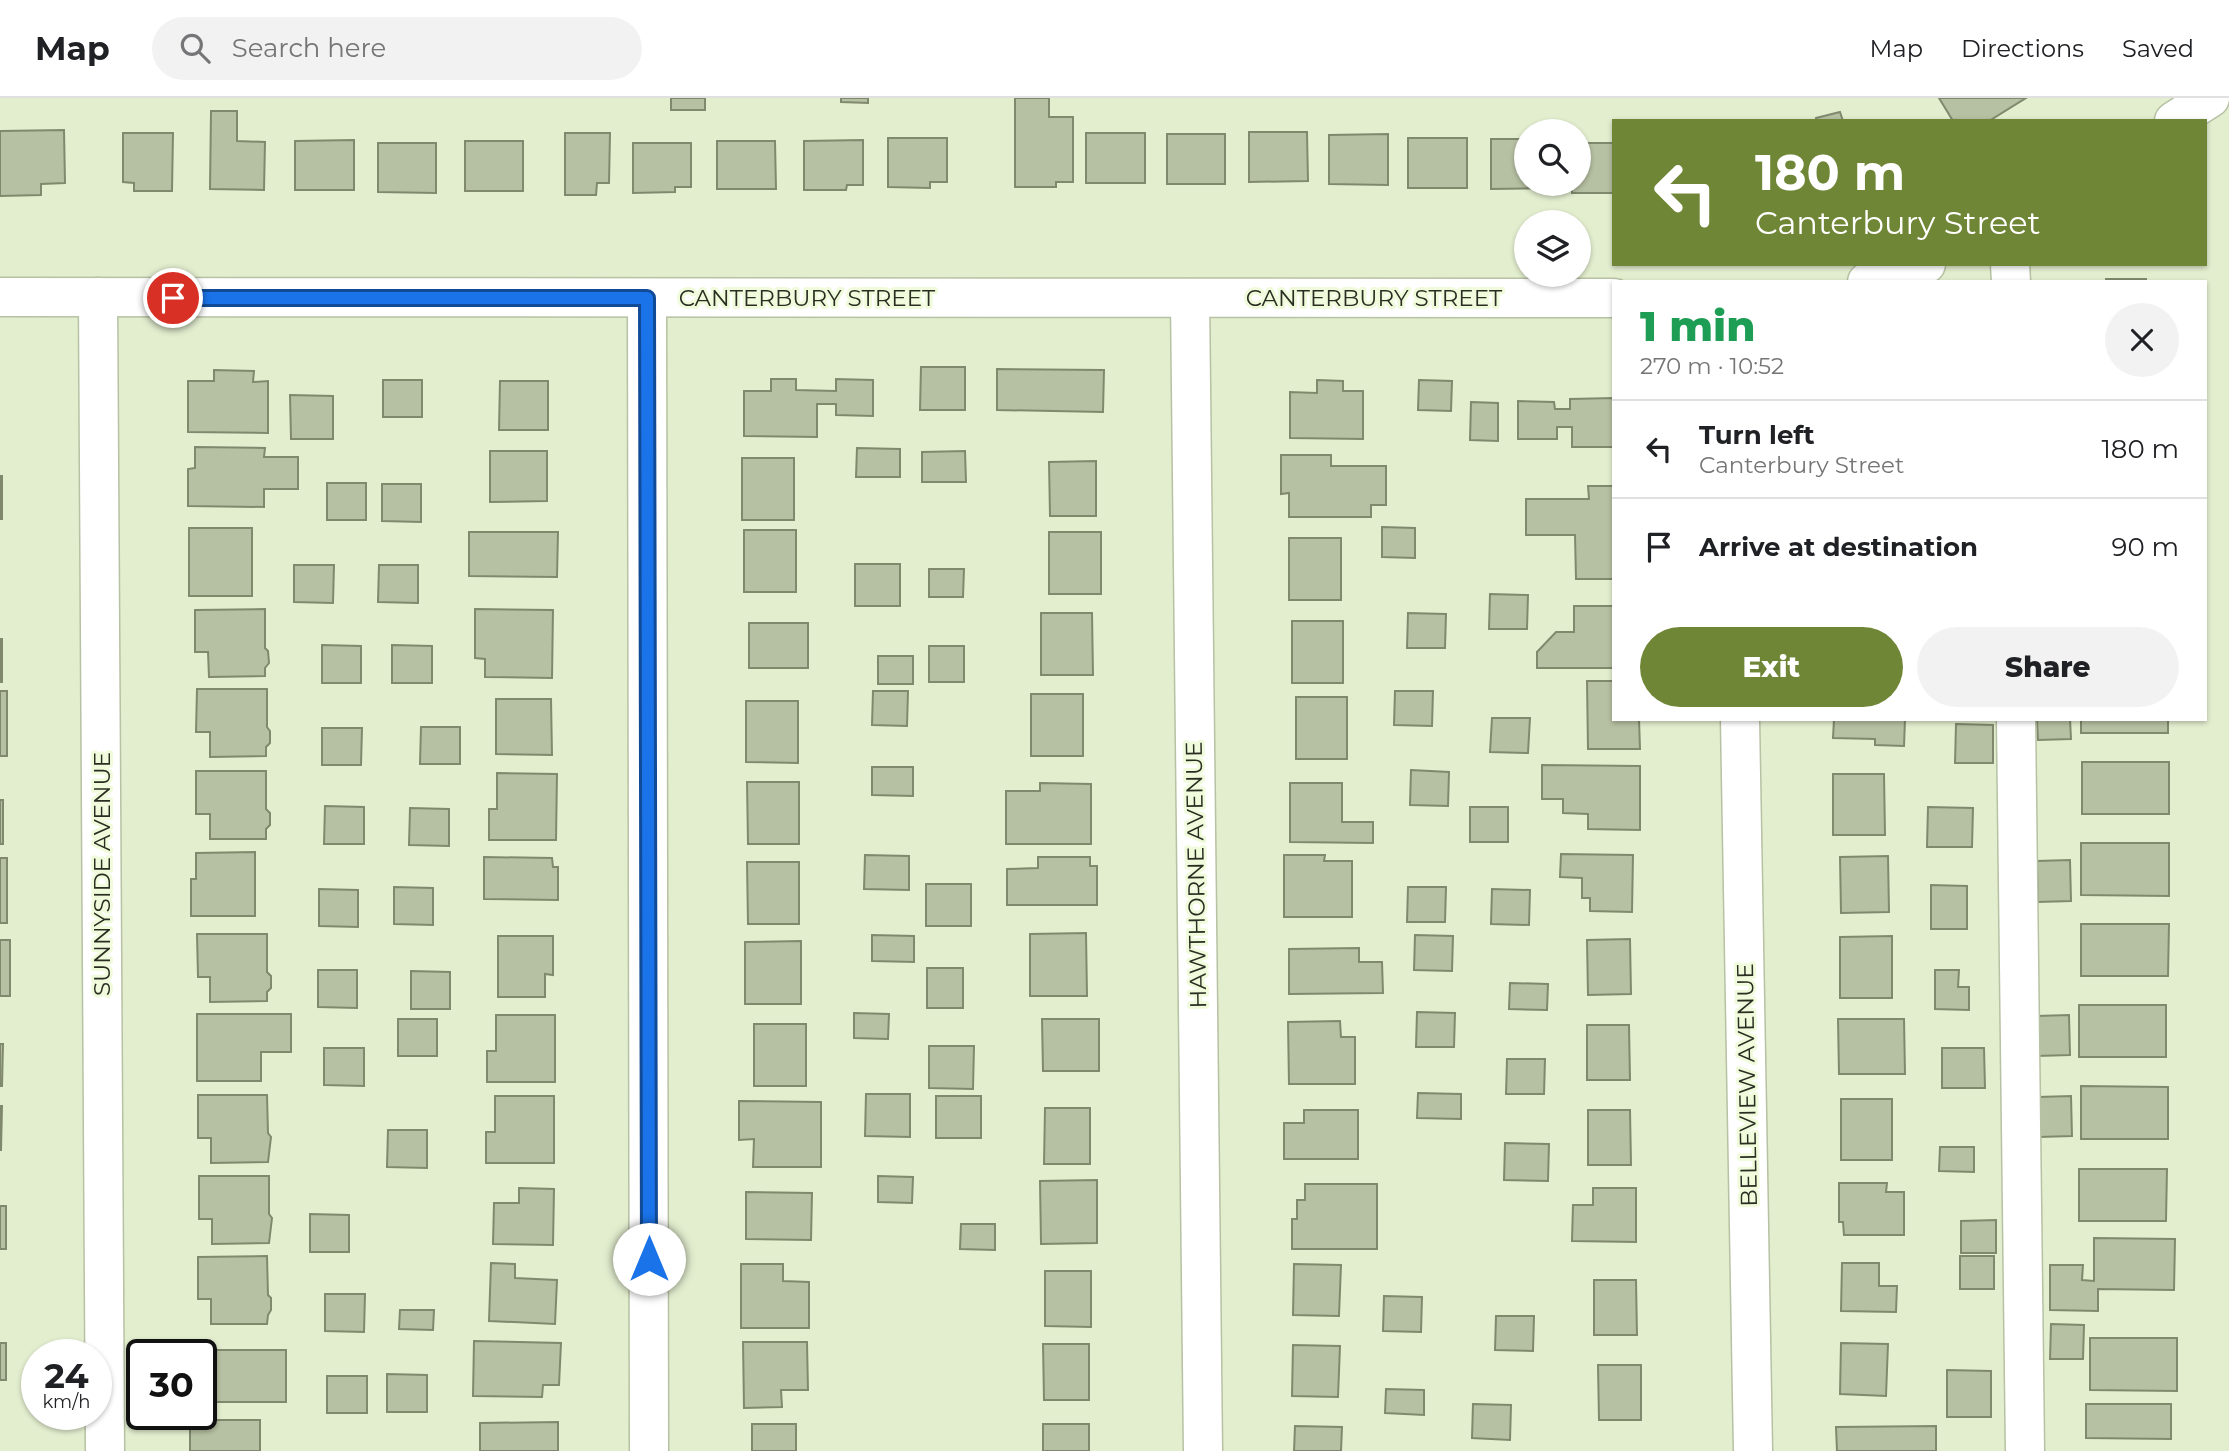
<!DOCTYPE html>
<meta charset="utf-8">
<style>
body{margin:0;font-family:Montserrat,sans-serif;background:#f2f2f2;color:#202124;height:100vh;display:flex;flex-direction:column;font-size:26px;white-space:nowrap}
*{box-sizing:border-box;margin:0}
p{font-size:23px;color:#757577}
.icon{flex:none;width:38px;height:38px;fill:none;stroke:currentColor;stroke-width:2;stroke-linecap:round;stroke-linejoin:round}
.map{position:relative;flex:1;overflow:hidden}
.sheet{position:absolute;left:1612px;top:182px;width:595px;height:441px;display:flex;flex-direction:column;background:#fff;border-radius:0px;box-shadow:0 2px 5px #0004}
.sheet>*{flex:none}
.hud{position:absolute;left:1612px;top:21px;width:595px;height:147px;border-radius:0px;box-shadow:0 2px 5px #0004;background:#708637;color:#fff;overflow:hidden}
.fabs{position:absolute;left:1514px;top:21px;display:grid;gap:14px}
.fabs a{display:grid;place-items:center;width:77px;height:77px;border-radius:50%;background:#fff;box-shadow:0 2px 5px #0004;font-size:35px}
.speed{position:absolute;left:21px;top:1241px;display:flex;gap:14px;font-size:35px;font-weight:700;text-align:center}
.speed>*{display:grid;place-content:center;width:91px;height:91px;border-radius:50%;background:#fff;box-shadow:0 2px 5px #0004;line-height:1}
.speed small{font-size:18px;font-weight:400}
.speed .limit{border:4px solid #111;border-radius:10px;background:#fff;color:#111}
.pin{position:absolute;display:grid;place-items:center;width:60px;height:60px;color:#fff;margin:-30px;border:4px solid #fff;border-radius:50%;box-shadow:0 2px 7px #0007}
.me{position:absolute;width:77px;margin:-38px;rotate:0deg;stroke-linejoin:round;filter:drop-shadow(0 0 5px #0008)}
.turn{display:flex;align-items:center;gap:24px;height:147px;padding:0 28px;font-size:32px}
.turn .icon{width:91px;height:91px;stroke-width:2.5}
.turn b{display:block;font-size:49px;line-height:60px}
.round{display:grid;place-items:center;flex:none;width:74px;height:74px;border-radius:37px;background:#f2f2f2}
.summary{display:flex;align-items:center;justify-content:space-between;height:119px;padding:0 28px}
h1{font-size:42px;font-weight:800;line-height:52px;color:#1e9e55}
.primary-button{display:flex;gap:14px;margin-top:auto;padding:14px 28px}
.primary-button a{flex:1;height:80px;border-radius:42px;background:#708637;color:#fff;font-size:28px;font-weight:800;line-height:80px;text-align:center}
.primary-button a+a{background:#f2f2f2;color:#202124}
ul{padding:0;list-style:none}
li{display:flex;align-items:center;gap:21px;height:98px;padding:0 28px;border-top:2px solid #e0e0e0}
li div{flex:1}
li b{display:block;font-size:26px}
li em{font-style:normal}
header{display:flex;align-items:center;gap:42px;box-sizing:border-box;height:98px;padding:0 35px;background:#fff;border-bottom:2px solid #e0e0e0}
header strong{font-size:33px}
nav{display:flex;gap:38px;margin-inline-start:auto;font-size:24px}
.search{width:490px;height:63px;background:#f2f2f2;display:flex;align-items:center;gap:18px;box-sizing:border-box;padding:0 24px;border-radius:38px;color:#757577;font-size:26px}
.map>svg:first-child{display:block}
</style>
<header>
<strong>Map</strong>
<div class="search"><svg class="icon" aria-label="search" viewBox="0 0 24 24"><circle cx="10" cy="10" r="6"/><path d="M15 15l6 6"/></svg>Search here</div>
<nav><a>Map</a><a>Directions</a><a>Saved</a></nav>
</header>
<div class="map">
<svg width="2229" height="1353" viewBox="0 0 2229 1353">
<rect width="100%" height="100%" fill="#e3eecf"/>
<g fill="#b6c0a2" stroke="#80896d" stroke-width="2">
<rect x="671" y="0" width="34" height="12"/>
<path d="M841,0h27v5l-27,-1z"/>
<path d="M1015,0h34v19h24v65h-17v5h-41z"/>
<path d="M1939,0h87l-37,23h-36z"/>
<path d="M211,13h26v30l28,1 -1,48 -54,-1z"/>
<path d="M1840,14l3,9h-26l-1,-3z"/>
<path d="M64,32l1,53 -24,1v11l-41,1v-65z"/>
<path d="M1249,34h58l1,49 -59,1z"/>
<path d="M123,35h50l-1,58h-38v-8l-11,-1z"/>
<path d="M565,35h45l-1,50h-12l-1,12h-31z"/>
<rect x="1086" y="35" width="59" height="50"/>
<rect x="1167" y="36" width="58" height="50"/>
<path d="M1388,36v51l-59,-1v-49z"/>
<path d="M888,40h59v44h-17v6l-42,-1z"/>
<rect x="1408" y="40" width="59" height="50"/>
<path d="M1491,41h35v45h24v4l-59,1z"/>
<path d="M354,42v50h-59v-49z"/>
<path d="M863,42v45h-16l-1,5h-42v-49z"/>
<rect x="465" y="43" width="58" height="50"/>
<path d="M717,43h58l1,48h-59z"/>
<path d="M378,45h58v50l-58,-1z"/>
<path d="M633,45h58v44h-16v5l-42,1z"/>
<path d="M1578,45h36v50h-42v-9h6z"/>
<rect x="2106" y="181" width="40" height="3"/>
<path d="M921,269h44v43h-45z"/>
<path d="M997,271l107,1 -1,42 -106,-2z"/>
<path d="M214,272l40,1 -1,11 15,-1v52l-80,-1v-51h26z"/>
<path d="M771,281h25v11l40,1v-12l37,1v36l-37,-1v-11h-19v33l-73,-1v-45h27z"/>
<rect x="383" y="282" width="39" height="37"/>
<path d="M1317,282l26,1v10h20v48l-73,-1v-46l27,1z"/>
<path d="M1419,282l33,1 -1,30 -33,-1z"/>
<path d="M500,283h48v49h-49z"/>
<path d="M290,297l43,1v43h-42z"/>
<path d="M1614,300v49h-42v-20h-15v12h-39v-38l36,1 1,7h15v-10z"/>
<path d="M1471,304l27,1v38l-28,-1z"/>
<path d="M195,349l70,1 -1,9h34v32h-34v18l-76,-1v-37l7,-1z"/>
<path d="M857,350l43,1v28h-44z"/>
<path d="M490,353h57v50l-57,1z"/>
<path d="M965,353l1,31h-44v-30z"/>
<path d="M1281,357h50v11h55v39h-15v12h-82v-24l-8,1z"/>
<rect x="742" y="360" width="52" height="62"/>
<path d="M1096,363v55h-46l-1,-54z"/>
<rect x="0" y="378" width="2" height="43"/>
<rect x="327" y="385" width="39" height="37"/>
<path d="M382,386h39v38l-39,-1z"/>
<path d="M1588,388h26v93h-38l-1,-44h-49v-36h63z"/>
<path d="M1382,429l33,1v30l-33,-1z"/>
<rect x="189" y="430" width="63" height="68"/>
<rect x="744" y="432" width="52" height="62"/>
<path d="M469,434h89l-1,45 -88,-1z"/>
<rect x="1049" y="434" width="52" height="62"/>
<rect x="1289" y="440" width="52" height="62"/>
<rect x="855" y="466" width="45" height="42"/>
<path d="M294,467h40l-1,38 -39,-1z"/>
<path d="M379,467h39v38l-40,-1z"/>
<path d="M929,471h35l-1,28h-34z"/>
<path d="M1490,496l38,1 -1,34h-38z"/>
<path d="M1574,508h40v62h-77v-16l19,-20h18z"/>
<path d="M265,511v39l3,3 1,12 -4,5v8l-56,1 -1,-25h-13v-42z"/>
<path d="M475,511l78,1 -1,68 -67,-1v-18l-10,-1z"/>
<path d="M1041,515h51l1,62h-52z"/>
<path d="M1408,515l38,1 -1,34h-38z"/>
<rect x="1292" y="523" width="51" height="62"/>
<rect x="749" y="525" width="59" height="45"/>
<rect x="0" y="541" width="2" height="43"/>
<path d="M322,547l39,1v37h-39z"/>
<path d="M392,547l40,1v37h-40z"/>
<rect x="929" y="548" width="35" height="36"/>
<rect x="878" y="558" width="35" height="28"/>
<path d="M1587,583h27v38h25l1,30h-52z"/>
<path d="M197,591h70v38l3,4v12l-4,4v9l-56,1v-25h-14z"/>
<rect x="0" y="593" width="7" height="65"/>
<path d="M873,593h35l-1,35 -35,-1z"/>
<path d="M1395,593h38l-1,35 -38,-1z"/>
<rect x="1031" y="596" width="52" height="62"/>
<rect x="1296" y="599" width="51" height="62"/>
<path d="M496,601h55l1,56 -56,-1z"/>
<path d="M746,603h52v62l-52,-1z"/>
<path d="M1492,620h38l-2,35 -38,-1z"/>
<path d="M1834,621h71l-1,27 -29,-1v-6l-42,-1z"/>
<path d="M2037,621h33l1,20 -33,1z"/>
<rect x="2081" y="621" width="87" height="14"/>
<path d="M1956,626l37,1v38h-38z"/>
<path d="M421,629h39v37h-40z"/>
<path d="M322,630h40l-1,37h-39z"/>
<rect x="2082" y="664" width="87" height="52"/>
<path d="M1542,667l98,1v64l-52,-1v-15l-25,-1v-14h-21z"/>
<path d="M872,669h41v29l-41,-1z"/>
<path d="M1411,672l38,2 -1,34 -38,-1z"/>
<path d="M196,673h70v38l4,4v12l-4,4v10h-56v-25h-14z"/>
<path d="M497,675l60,1 -1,66h-67v-31h8z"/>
<path d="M1833,676h51l1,61h-52z"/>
<path d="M747,684h52v62h-51z"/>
<path d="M1040,685l51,1v60h-85v-53h34z"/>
<path d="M1290,685h52v39h31v21l-83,-1z"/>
<rect x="0" y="702" width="3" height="44"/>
<path d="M325,708l39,1v37h-40z"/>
<rect x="1470" y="709" width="38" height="35"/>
<path d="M1928,709l45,1 -1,39h-45z"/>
<path d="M410,710l39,1v37l-40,-1z"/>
<path d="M2081,745h88v53l-88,-1z"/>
<path d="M255,754v64h-64v-37h5v-26z"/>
<path d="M1561,756l72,1 -1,57 -42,-1v-13h-8v-20l-22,-1z"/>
<path d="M865,757l44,1v34l-45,-1z"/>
<path d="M1284,757h41l-1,6h28v56h-68z"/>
<path d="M1888,758l1,56 -48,1 -1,-56z"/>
<path d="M484,759l68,1 1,9h5v33l-74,-1z"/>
<path d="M1038,759h52v9h7v39h-90v-36l31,-1z"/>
<rect x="0" y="760" width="7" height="65"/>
<path d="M2070,762l1,41 -33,1 -1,-41z"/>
<path d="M747,764h52v62h-51z"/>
<rect x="926" y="786" width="45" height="42"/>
<path d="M1931,787l36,1v43h-36z"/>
<path d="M394,789l39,1v37l-39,-1z"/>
<path d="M1408,789h38l-1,35h-38z"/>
<path d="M319,791l39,1v37l-39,-1z"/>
<path d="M1492,791l38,1 -1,35 -38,-1z"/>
<path d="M2081,826h88l-1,52h-87z"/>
<path d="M1086,835l1,63h-57v-62z"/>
<path d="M197,836h70v38l4,4v12l-4,4v9l-57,1v-25h-12z"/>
<path d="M872,837l42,1v26l-42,-1z"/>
<path d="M1415,837l38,1 -1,35 -38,-1z"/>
<path d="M498,838h55v39l-8,-1v23h-47z"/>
<path d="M1892,838v62h-52v-61z"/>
<path d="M1630,841l1,55 -43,1 -1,-55z"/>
<rect x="0" y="842" width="10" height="56"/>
<path d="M801,843v63h-56v-62z"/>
<path d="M1359,850v14h23l1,31 -94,1v-45z"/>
<rect x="927" y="870" width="36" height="40"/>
<path d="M318,872h39v38l-39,-1z"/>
<path d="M1935,872h24l-1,17h11v23l-34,-1z"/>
<path d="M411,873l39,1v37h-39z"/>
<path d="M1510,885l38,1 -1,26 -38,-1z"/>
<rect x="2079" y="907" width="87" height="52"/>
<path d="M1417,914l38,1 -1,34h-38z"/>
<path d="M854,915l35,1 -1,25 -34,-1z"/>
<path d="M197,916h94v38h-30v29h-64z"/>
<path d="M496,917h59v67h-68v-31h9z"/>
<path d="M2069,917l1,40 -33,1 -1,-40z"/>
<rect x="398" y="921" width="39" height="37"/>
<path d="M1042,921h57v52h-56z"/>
<path d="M1838,921h66l1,55h-66z"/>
<path d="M1340,923l1,16h14v47h-66l-1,-62z"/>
<rect x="754" y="926" width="52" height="62"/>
<path d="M1587,927h42l1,55h-43z"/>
<path d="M0,946h3l-1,42h-2z"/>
<path d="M929,948h45l-1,43 -44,-1z"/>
<path d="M324,950h40v38l-40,-1z"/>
<path d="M1942,950h42l1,40h-43z"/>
<path d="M1507,961h38l-1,35h-38z"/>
<path d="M2081,988l87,1v52h-87z"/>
<path d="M1418,995l43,1v25l-44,-1z"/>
<path d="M866,996h44v43l-45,-1z"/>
<path d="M198,997h69l1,38 3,4 -3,25 -57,1v-25h-13z"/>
<path d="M495,998h59v67h-68v-31h9z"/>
<rect x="936" y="998" width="45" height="42"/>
<path d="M2071,998l1,40 -33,1 -1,-40z"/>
<rect x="1841" y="1001" width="51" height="61"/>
<path d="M739,1003l82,1v65h-68l1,-28 -15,1z"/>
<path d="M0,1008h2l-1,44h-1z"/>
<path d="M1045,1010h45v56h-46z"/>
<path d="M1304,1012h54v49h-74v-36h20z"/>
<path d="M1588,1012h42l1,55h-43z"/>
<path d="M388,1032h39v38l-40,-1z"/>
<path d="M1505,1045l44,1 -1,37 -44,-1z"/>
<path d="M1940,1049h34v25l-35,-1z"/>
<path d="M2079,1071h88l-1,52h-87z"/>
<path d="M199,1078h70v38l3,4 -3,25 -57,1v-25h-13z"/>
<path d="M878,1078l35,1 -1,26 -34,-1z"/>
<path d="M1097,1082v63l-56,1 -1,-63z"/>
<path d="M1839,1085h48l-1,9h18v43h-60l-1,-13h-4z"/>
<path d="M1305,1086h72v65h-85v-30h5v-19h8z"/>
<path d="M519,1090l35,1 -1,56 -60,-1 1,-41h25z"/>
<path d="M1593,1090h43v54l-64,-1 1,-36h20z"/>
<path d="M746,1094l66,1 -1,47 -65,-1z"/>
<rect x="0" y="1108" width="6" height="43"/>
<path d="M310,1116l39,1v37h-39z"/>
<path d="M1996,1122v33h-35v-32z"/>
<path d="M961,1126h34v26l-35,-1z"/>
<path d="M2094,1140l81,1 -1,51 -76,-1v22l-48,-1v-45h33l-1,15 12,1z"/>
<path d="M267,1158l1,39 3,3v12l-3,5 -1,9h-56v-25h-13v-42z"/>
<rect x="1960" y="1158" width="34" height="33"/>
<path d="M491,1165l24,1v14l42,2 -2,44 -66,-3z"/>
<path d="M1842,1165h37v23h18l-1,26 -55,-1z"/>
<path d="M741,1166h42v17l26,1v46h-68z"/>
<path d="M1294,1166l47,1 -2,51 -46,-1z"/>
<path d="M1045,1173h46v56l-46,-1z"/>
<path d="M1594,1182h42l1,55h-43z"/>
<path d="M325,1196h40l-1,38 -39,-1z"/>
<path d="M1384,1198l38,1 -1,35 -38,-1z"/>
<path d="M400,1212h34l-1,20 -34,-1z"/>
<path d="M1496,1218h38l-1,35 -38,-1z"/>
<path d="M2051,1226l33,1 -1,34h-33z"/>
<path d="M2090,1240h87v53l-87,-1z"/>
<path d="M474,1243l87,2 -2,42h-16l-1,12 -69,-1z"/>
<path d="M743,1244h64l1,48h-27l1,17 -38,1z"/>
<rect x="0" y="1245" width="6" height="37"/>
<path d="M1841,1245l47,1 -2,52 -46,-2z"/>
<path d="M1043,1246h46v56h-45z"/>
<path d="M1293,1247l47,1 -2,51 -46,-1z"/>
<path d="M192,1252h94v52h-85v-48h-9z"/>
<path d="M1598,1267h43v55h-42z"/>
<path d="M1947,1272l44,1v46h-44z"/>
<path d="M387,1276l40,1v37h-40z"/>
<rect x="327" y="1278" width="40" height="37"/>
<path d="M1386,1291l38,1v25l-39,-2z"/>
<path d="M1473,1306l38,1 -1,35 -38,-2z"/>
<path d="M2086,1306h85v35l-85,-1z"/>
<rect x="190" y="1322" width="70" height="31"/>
<path d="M558,1324v29h-78v-28z"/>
<rect x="752" y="1326" width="44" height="27"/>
<rect x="1043" y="1326" width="46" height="27"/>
<path d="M1295,1328l47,1 -1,24h-47z"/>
<path d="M1936,1328v25h-99l-1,-24z"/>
</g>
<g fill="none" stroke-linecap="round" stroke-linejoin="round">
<g stroke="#b7c1a3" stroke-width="41">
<g id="minor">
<path d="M2174,23l36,-23"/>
<path d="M2010,166l1,18"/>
<path d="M1867,184l59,-18"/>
<path d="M0,199l1614,1"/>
<path d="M98,199l7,1154"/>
<path d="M647,200l2,1153"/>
<path d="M1190,200l13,1153"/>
<path d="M1740,621l13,732"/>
<path d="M2016,621l9,732"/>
</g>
</g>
<use href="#minor" stroke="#fff" stroke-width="38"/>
</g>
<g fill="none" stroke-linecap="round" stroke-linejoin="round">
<g stroke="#114b97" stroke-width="18">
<path id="route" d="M173,200h474l2,961"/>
</g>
<use href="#route" stroke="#1a73e8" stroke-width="12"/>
</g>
<g text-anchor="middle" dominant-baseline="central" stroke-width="6" stroke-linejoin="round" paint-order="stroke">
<g font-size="23" fill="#2a2e22" stroke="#f0fbdc">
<text x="807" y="200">CANTERBURY STREET</text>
<text x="1374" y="200">CANTERBURY STREET</text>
<text transform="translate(102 776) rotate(-90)">SUNNYSIDE AVENUE</text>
<text transform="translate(1196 777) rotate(-91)">HAWTHORNE AVENUE</text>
<text transform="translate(1747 987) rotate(-91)">BELLEVIEW AVENUE</text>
</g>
</g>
</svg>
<div class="fabs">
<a><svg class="icon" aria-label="search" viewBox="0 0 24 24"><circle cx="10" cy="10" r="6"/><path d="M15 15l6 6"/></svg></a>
<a><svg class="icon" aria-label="layers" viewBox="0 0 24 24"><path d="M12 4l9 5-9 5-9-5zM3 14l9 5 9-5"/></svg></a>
</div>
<div class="speed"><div>24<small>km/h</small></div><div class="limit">30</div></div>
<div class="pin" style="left:173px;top:200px;background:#d93025"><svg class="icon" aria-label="arrive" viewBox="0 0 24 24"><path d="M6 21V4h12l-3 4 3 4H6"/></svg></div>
<svg class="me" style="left:649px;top:1161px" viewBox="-20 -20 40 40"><circle r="19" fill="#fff"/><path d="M0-13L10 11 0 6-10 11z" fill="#1a73e8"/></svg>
<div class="hud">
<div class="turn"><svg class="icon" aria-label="left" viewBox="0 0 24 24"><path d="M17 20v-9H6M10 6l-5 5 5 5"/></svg><div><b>180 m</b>Canterbury Street</div></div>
</div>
<section class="sheet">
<div class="summary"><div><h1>1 min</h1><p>270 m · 10:52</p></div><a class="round"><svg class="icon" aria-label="close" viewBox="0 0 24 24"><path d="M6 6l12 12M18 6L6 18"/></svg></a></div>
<ul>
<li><svg class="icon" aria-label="left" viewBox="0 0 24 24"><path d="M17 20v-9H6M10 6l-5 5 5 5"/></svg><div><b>Turn left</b><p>Canterbury Street</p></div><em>180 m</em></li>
<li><svg class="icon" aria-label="arrive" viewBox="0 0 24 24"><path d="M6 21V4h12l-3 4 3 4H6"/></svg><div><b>Arrive at destination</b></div><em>90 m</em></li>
</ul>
<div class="primary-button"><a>Exit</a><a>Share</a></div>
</section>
</div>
